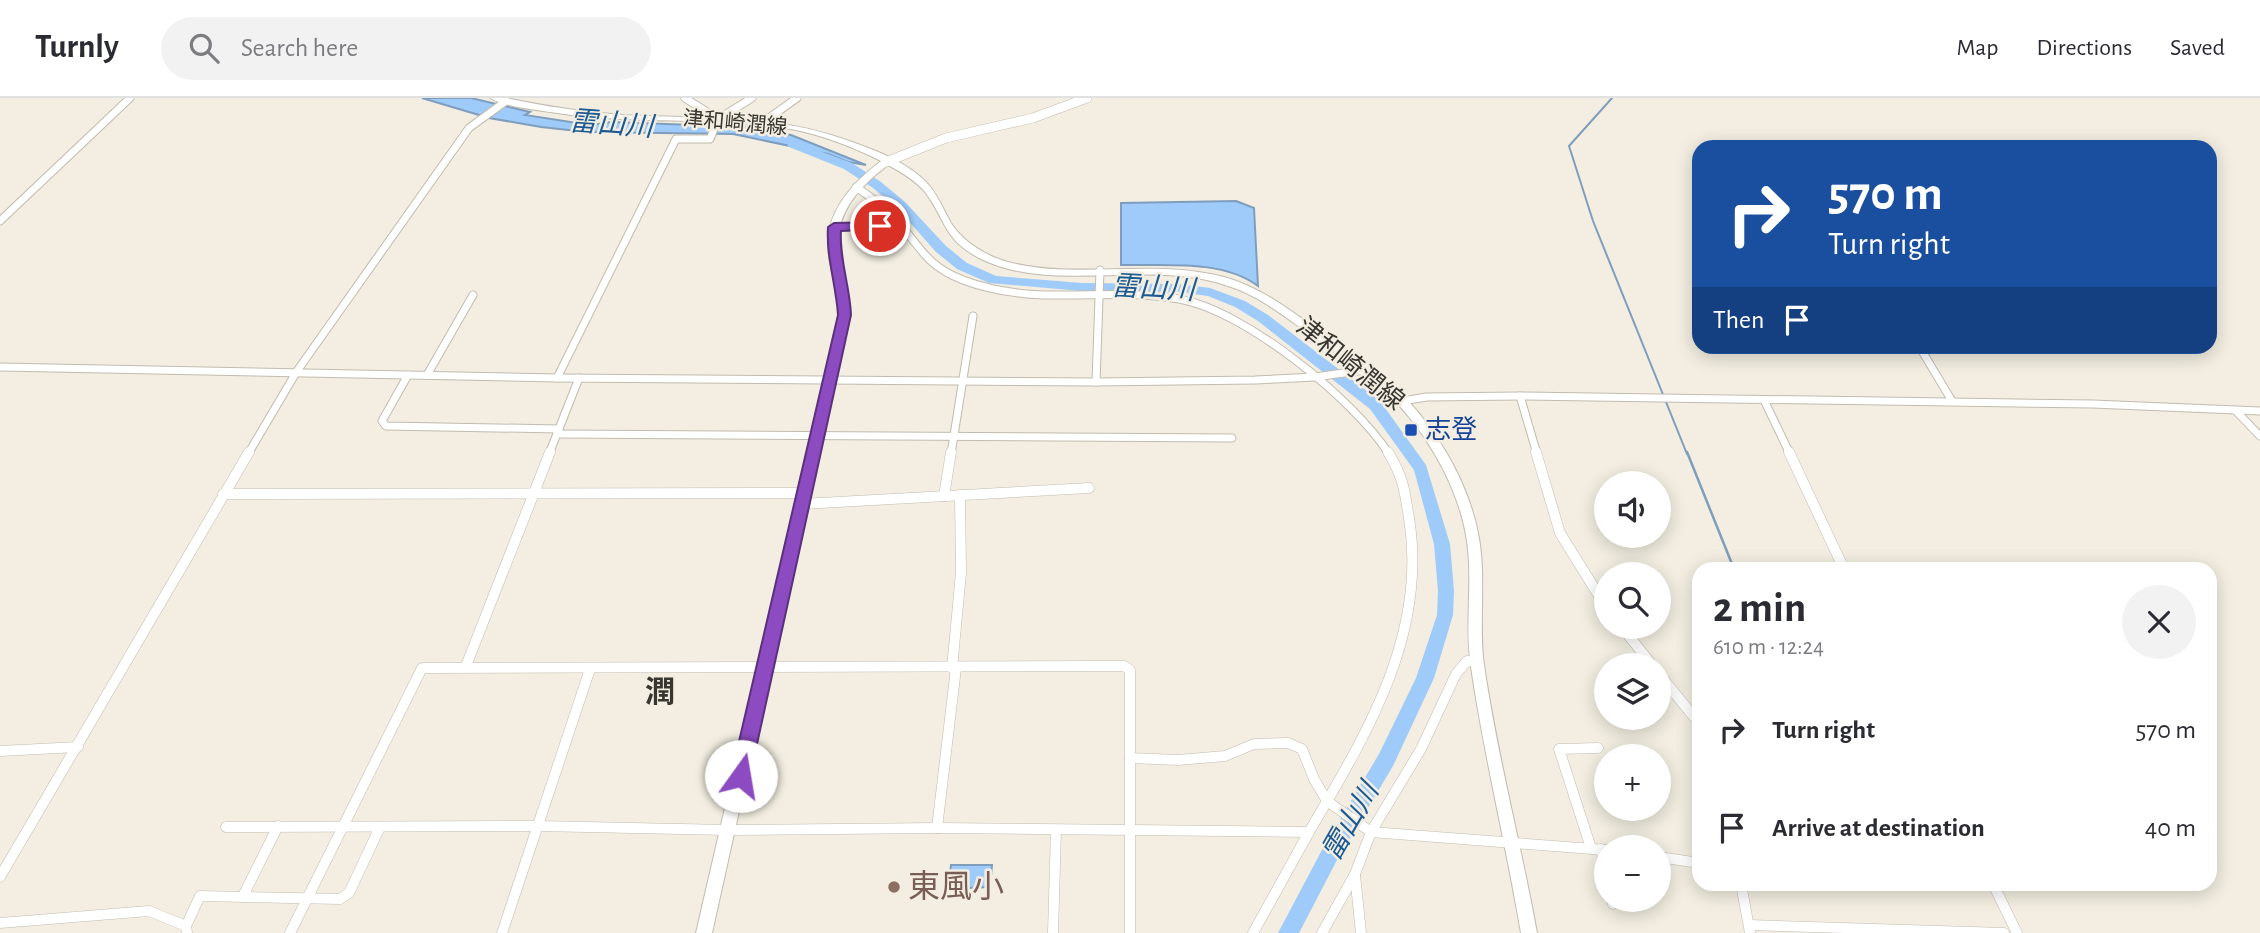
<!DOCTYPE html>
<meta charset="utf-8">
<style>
body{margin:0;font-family:"Alegreya Sans","Noto Sans JP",sans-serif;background:#f2f2f3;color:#2b2b33;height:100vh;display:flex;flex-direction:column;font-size:26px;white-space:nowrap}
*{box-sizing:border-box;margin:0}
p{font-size:23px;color:#7c7c81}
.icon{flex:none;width:38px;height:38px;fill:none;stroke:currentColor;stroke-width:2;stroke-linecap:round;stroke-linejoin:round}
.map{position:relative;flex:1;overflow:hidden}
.panel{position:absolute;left:1692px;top:464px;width:525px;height:329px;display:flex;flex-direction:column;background:#fff;border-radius:21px;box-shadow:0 4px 18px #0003}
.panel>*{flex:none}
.top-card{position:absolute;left:1692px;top:42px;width:525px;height:214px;border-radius:21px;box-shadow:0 4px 18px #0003;background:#1a4fa0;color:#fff;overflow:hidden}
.controls{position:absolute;left:1594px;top:373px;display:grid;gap:14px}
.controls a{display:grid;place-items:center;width:77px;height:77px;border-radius:50%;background:#fff;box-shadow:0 4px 18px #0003;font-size:35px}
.pin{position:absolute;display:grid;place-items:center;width:60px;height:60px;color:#fff;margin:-30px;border:4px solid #fff;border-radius:50%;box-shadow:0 2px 7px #0007}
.me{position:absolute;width:77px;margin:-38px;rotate:13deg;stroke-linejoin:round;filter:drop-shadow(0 0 5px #0008)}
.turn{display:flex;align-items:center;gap:24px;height:147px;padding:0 21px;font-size:32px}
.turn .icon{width:91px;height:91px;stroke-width:2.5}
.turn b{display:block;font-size:49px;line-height:60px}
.then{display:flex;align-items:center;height:66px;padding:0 21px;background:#0003;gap:14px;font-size:26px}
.round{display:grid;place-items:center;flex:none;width:74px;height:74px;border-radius:37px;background:#f2f2f3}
.head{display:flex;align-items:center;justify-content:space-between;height:119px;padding:0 21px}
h1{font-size:42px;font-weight:700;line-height:52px}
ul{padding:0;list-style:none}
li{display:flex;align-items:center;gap:21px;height:98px;padding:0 21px}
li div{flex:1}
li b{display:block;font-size:26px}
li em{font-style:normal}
header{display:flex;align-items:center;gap:42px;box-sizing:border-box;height:98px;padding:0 35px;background:#fff;border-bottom:2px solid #e1e1e2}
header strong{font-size:33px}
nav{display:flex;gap:38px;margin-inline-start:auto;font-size:24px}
.search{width:490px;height:63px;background:#f2f2f3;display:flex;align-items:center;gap:18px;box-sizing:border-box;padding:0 24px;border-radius:38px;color:#7c7c81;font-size:26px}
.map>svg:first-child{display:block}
</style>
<header>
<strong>Turnly</strong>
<div class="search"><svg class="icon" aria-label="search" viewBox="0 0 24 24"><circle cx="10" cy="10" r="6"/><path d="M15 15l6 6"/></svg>Search here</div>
<nav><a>Map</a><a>Directions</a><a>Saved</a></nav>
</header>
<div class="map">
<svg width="2260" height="835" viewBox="0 0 2260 835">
<rect width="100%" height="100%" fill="#f3eee1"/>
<g fill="#9ecbfa" stroke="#7f9ebe" stroke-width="2">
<path d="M422,0h49l59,14 -5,3 65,10 22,-3 136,5 43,8 75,30 -18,-3 -20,-8 -95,-20 -146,-2 -46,-5 -52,-9z"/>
<path d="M1236,103l18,7 4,78c-36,-27 -94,-20 -137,-21v-62z"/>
<path d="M951,767h41l-2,22 -42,2z"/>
</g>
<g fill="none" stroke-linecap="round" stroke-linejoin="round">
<path stroke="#7f9ebe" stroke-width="2" d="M1612,0l-43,48 24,75 94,233"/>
<path stroke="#7f9ebe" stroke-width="2.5" d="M1687,354l47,117"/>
<path fill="#9ecbfa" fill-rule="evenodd" d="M793,43l59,22 29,19 24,20 41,44 21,17 29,13 86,7 96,1 32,4 35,13 23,14 112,86 46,64 24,79 4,47 -1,24 -19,63 -41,88 -56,94 -38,73h-21l45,-85 56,-94 37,-76 21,-63 1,-24 -4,-47 -20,-74 -44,-61 -112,-88 -23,-14 -27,-11 -30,-4 -96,-1 -93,-8 -32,-14 -21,-17 -39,-44 -24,-20 -29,-19 -55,-22 -2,-2z"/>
<g stroke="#c1bcaf" stroke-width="9">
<g id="minor-far1">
<path d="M718,21l34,-21"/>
<path d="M762,25l35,-25"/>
<path d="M856,89c15,10 29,20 41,34 24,26 29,45 66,59 74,28 142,6 216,19 65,11 175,100 210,155"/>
<path d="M0,123l130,-123"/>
<path d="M834,129l68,-1"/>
<path d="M1919,248l33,55"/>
<path d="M0,269l557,11 539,4 159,-2 60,-3 50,-7"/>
<path d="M408,277l-26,46 4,5 173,3"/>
<path d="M427,277l46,-80"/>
<path d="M557,280l119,-239h34l8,-20 -33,-21"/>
<path d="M1096,284l4,-112"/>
<path d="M1520,298l17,58"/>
<path d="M1764,302l26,54"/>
<path d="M1402,303l25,-4 93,-1 573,8 167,7"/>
<path d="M2236,313l24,25"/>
<path d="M557,336l675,4"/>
<path d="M248,356l49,-83 172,-243 37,-27"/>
<path d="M549,356l30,-76"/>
<path d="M951,356l22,-138"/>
</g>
</g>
<g stroke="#c1bcaf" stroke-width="11">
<g id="minor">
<path d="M1536,354l24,81 46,74"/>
<path d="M1789,354l55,117"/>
<path d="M223,396l582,-1"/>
<path d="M944,398l7,-44"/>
<path d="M802,406l287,-16"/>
<path d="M1621,528l31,39"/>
<path d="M466,568l84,-214"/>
<path d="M952,570l9,-95 -1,-78"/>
<path d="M1659,576l40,49"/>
<path d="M0,653l78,-4"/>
<path d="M1130,660l48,2 47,-4 29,-12 34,-1 14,6 12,30 13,22 44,31 235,18"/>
<path d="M226,729l312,-1 190,4 209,-2 372,4c57,-97 119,-197 100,-314 -5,-30 -5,-39 -21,-66"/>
<path d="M937,730l19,-160"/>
<path d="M1591,750l-32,-99 39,-1"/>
<path d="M1601,751l5,25"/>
<path d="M1659,759l40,6"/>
<path d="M1355,777l6,58"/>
<path d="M0,779l249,-425"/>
<path d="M1741,786l9,49"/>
<path d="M1993,786l24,49"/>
<path d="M243,798l35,-70"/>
<path d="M1612,802l1,4"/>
<path d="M0,825l149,-12 37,15"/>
<path d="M1749,827l255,8"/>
<path d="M187,835l-1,-7 14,-30 140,3 9,-6 31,-66"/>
<path d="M290,835l132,-265 684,-2h18l6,4v263"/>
<path d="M502,835l88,-264"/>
<path d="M1053,835l3,-103"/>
<path d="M1253,835l56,-101"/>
<path d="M1322,835l33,-59 16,-42 50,-83 35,-75 11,-13 10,1"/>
</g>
</g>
<g stroke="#c1bcaf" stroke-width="10">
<path id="tertiary" d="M886,64l60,-24 87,-20 54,-20"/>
</g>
<g stroke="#c1bcaf" stroke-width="2">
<path id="secondary" d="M490,0h16c38,8 77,14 116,17 78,4 155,-2 230,27 26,9 56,21 75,41 11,12 16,26 24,40 12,19 35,33 57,39 70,18 145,-4 216,15 36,10 65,32 95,54 23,17 48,31 69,50 43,38 79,96 90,152 9,44 0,89 6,132 13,90 37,179 53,268h-16c-15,-89 -37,-177 -50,-266 -7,-44 3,-88 -5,-132 -10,-55 -44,-110 -85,-148 -21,-19 -46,-34 -69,-51 -27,-19 -52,-40 -84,-50 -78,-28 -177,9 -249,-28 -36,-19 -33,-38 -54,-66 -10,-12 -24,-20 -37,-27 -29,22 -56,50 -49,91 3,20 10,38 10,59l-137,618h-16l143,-618c0,-21 -7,-39 -10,-59 -7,-41 22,-72 52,-95 -28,-14 -59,-26 -90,-32 -77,-13 -157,-4 -234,-16 -19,-3 -52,-6 -67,-15z"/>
</g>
<use href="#minor-far1" stroke="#fff" stroke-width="7"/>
<use href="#minor" stroke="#fff" stroke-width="10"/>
<use href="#tertiary" stroke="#fff" stroke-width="9"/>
<use href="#secondary" fill="#fff" fill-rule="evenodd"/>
</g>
<path fill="#8c4bc0" stroke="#5b317d" stroke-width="2" d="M880,124l6,4 -2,3 -43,2c-2,28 9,55 10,84l-101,461 -3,6 -6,2 -7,-2 -3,-6 107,-461c-2,-31 -12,-58 -10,-88l6,-4z"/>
<rect fill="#1a4fb4" stroke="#f3eee1" stroke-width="2.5" x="1404" y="325" width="14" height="14" rx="3.5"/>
<circle fill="#8d6e63" stroke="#f3eee1" stroke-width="2.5" cx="894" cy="789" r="7"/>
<g text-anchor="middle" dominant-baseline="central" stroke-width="5" stroke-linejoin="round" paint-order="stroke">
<g font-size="21" fill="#383631" stroke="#f3eee1">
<text transform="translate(735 25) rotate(5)">津和崎潤線</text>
</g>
<g font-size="26" fill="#383631" stroke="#f3eee1">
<text transform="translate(1350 266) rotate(39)">津和崎潤線</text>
</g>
<g font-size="26" fill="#164399" stroke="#f3eee1" text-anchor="start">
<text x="1425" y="332">志登</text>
</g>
<g font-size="28" font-style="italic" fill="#1b5a93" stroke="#f3eee1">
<text transform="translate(611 27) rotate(4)">雷山川</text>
<text transform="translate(1153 191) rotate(3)">雷山川</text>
<text transform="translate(1351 724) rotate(-60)">雷山川</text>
</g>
<g font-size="30" font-weight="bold" fill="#383631" stroke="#f3eee1">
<text x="660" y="595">潤</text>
</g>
<g font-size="32" fill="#785e54" stroke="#f3eee1" text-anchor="start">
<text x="908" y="789">東風小</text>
</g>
</g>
</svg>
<div class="controls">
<a><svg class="icon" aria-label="sound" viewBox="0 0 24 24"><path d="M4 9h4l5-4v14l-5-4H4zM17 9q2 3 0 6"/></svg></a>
<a><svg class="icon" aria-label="search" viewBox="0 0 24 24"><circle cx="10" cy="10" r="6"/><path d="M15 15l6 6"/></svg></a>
<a><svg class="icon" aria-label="layers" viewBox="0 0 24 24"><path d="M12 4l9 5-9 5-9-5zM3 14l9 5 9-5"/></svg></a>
<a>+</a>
<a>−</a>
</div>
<div class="pin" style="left:880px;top:128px;background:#d93025"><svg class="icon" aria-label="arrive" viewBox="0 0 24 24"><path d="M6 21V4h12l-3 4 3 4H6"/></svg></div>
<svg class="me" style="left:741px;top:678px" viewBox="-20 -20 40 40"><circle r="19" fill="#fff"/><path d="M0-13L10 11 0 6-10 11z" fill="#8c4bc0"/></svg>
<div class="top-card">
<div class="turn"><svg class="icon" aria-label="right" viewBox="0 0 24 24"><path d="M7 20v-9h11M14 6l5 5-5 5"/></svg><div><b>570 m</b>Turn right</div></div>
<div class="then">Then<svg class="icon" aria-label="arrive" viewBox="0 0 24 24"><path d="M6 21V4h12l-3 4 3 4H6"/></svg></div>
</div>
<section class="panel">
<div class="head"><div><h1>2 min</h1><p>610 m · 12:24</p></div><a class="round"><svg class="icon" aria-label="close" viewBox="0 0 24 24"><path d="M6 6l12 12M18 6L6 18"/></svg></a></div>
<ul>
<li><svg class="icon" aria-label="right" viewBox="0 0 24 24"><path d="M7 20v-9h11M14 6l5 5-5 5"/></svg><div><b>Turn right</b></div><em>570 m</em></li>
<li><svg class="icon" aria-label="arrive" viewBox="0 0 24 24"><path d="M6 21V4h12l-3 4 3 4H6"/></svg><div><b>Arrive at destination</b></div><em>40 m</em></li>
</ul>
</section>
</div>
